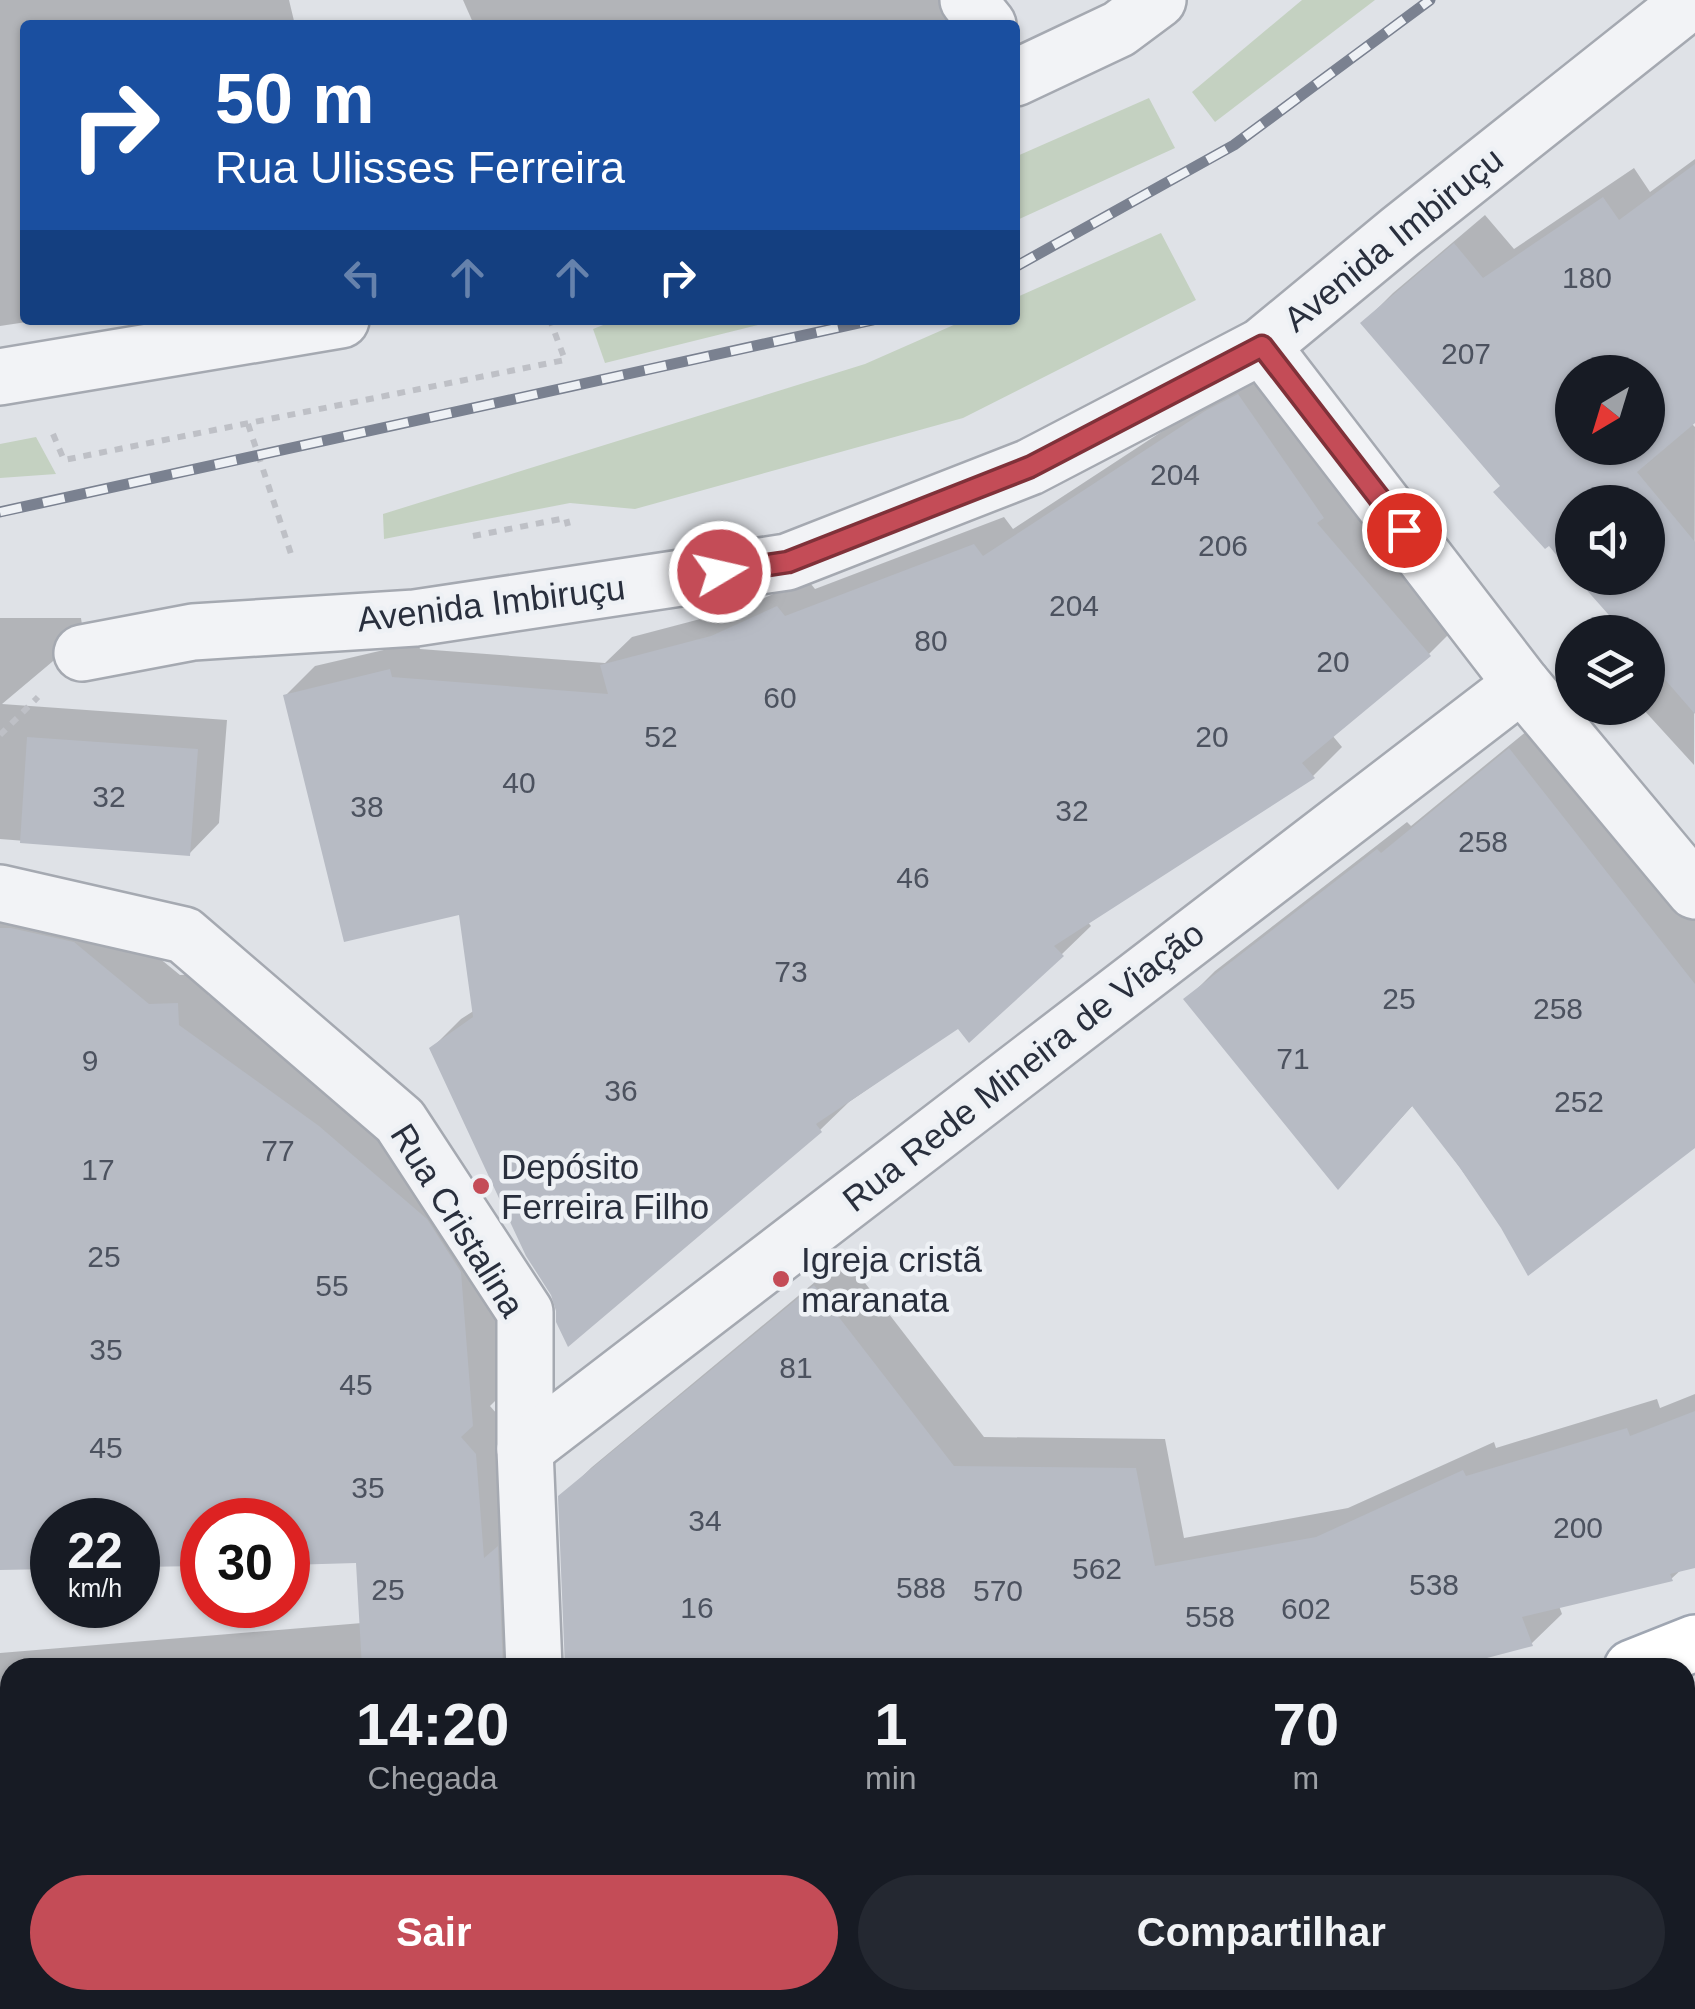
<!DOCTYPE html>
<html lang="pt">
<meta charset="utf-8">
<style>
body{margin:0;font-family:Arial,sans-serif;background:#242831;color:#f1f3f6;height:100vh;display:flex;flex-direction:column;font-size:38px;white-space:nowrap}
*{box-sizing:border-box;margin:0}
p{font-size:32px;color:#9ea1a6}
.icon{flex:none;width:55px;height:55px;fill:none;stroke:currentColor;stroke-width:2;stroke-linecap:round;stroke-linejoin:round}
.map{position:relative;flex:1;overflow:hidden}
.side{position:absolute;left:0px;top:1658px;width:1695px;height:352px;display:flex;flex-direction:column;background:#171b24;border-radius:30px 30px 0 0;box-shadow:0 2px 8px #0004}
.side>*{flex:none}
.top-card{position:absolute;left:20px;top:20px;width:1000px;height:305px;border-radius:10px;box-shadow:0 2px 8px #0004;background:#1a4fa0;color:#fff;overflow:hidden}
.needle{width:65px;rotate:218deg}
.tools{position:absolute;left:1555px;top:355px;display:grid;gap:20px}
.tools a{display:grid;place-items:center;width:110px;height:110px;border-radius:50%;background:#171b24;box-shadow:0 2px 8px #0004;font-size:50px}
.speed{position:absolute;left:30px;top:1498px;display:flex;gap:20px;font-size:50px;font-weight:700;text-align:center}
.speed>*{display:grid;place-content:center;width:130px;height:130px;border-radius:50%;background:#171b24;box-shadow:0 2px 8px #0004;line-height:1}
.speed small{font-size:25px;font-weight:400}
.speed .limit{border:15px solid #d22;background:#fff;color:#111}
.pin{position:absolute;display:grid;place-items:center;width:85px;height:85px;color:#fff;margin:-42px;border:5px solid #fff;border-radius:50%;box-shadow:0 2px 10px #0007}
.me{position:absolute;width:110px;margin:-55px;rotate:81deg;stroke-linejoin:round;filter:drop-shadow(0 0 8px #0008)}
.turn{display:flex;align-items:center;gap:35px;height:210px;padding:0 30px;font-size:45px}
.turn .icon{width:130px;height:130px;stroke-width:2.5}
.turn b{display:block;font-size:70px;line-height:85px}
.lanes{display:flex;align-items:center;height:95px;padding:0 30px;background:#0003;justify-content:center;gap:50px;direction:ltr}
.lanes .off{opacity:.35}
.eta{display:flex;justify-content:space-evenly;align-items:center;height:170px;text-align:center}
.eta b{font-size:60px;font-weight:700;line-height:70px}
.primary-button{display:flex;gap:20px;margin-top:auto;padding:20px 30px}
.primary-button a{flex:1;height:115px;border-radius:60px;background:#c44c57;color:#fff;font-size:40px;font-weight:700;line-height:115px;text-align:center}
.primary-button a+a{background:#242831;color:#f1f3f6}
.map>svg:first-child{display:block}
</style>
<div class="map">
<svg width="1695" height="2009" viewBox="0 0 1695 2009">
<rect width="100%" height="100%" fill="#dfe2e7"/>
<g fill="#c4d1c1">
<path d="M1302,0h73l-160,122 -23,-30z"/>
<path d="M1149,98l26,50 -160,73v-64z"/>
<path d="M1161,233l35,67 -233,118 -328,91 -65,-6 -186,36 -1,-25 482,-150 100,-44h50v-22z"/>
<path d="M616,320h162l-173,43 -12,-34z"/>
<path d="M36,437l20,37 -56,4v-34z"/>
</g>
<g fill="#0003" fill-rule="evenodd">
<path d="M0,0h289l6,25h-270v295h15l-40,6z"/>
<path d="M463,0h478l11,20 -5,5h-473z"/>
<path d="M1695,159v261l-4,3 4,4 -1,338 -52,-57h6v-17l16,-16 -16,-19v-24h-21l-48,-54h69v-76h-76v68l-209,-247 30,-30 92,-78 29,34 120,-81 16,24zM1572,372h76v76h-76z"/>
<path d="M1267,367l191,258 -29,29 -97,81 10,12 -29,29 -226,145 4,5 -29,28 -213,148 -29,28 -267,164 -121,-246 29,-29 14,-9 -14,-98 -175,-217 29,-29 103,-24 2,7 185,14 27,-26 110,-29 65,-29 8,10 189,-72 9,12 223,-146z"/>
<path d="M0,618h81l2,13 -31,31 -50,42 225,16 -8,103 -30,31 -189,-15z"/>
<path d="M1539,721l156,178v246l-192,82 -89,-123 -75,82 -152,-187 28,-28 192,-149 4,4z"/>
<path d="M0,900l104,13 76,62 27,-1 1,21 141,101 142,145 11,153 -12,12 15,17 50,245h-545v208l-10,1v-224l362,-30 -3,-62 -71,1v-42h-86v44l-64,1v-45h-86v46l-52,1z"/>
<path d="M845,1257l139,180 181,2 19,99 164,-30 146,-66 2,6 161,-49 3,9 35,-14v172l-13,3 -11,10 -112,27 3,8 -30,29 -971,-146 31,-30z"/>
<path d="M1695,1733v192l-10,-2v-185z"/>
<path d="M1685,1931l10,24v54h-565l-5,-9h560z"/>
<path d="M562,2000l15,9h-88z"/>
<path d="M610,2000h454l7,9h-473z"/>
</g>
<g fill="#b7bbc4" fill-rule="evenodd">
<path d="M1695,164v259l-58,49 58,70v172l-47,-54v-28h-24l-48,-54h72v-76h-76v72l-23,-28 -4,3 -52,-57 7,-6 -140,-163 94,-80 29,35 120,-81 16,23zM1572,372h76v76h-76z"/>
<path d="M1238,394l86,124 -7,5 114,133 -129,107 13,15 -261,168 10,10 -95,87 -11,-14 -142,95 6,8 -254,215 -12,-25v-11l-5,-16 -25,-39 -97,-208 44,-31 -14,-102 -115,27 -61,-247 107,-26 2,8 216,17 -8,-29 111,-29 66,-30 8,10 189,-72 9,12 222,-145z"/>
<path d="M27,737l171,12 -8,107 -170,-13z"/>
<path d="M1509,748l186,236v164l-167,128 -27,-48 -41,-60 -48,-62 -74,84 -155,-191 194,-150 4,4z"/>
<path d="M0,928h11l63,14 75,62 29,-1 1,22 140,101 108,93 34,53 12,154 -12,11 15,17 8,104 14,-12 5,122h-141l-6,-105 -68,2v-45h-86v46l-64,1v-47h-86v49l-52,1z"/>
<path d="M814,1285l140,181 182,2 19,98 161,-29 147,-67 3,6 161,-48 3,8 65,-25v157l-25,6 3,7 -151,36 11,29 -84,22h-884l-7,-172z"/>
</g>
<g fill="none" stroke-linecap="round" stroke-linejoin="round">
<g stroke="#a5a9b1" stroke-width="60">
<g id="minor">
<path d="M968,0l20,25"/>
<path d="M1015,78l104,-49 39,-29"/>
<path d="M1262,346l260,338 173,207"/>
<path d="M0,377l341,-57"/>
<path d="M82,653l111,-21 222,-14 372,-56 243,-95 232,-121 138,-114 292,-232"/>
<path d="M0,893l184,42 216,186 125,191v137l9,219"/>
<path d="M525,1449l997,-765"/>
<path d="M555,2000l2,9"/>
<path d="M1068,2000l4,9"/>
</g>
</g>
<g stroke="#a5a9b1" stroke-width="60">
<path id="tertiary" d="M1685,1956l10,19"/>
</g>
<g stroke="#9fa6b2" stroke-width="60">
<g id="primary">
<path d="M1632,1668l63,-25"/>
<path d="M0,1966h10"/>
</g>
</g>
<g stroke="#bec0c6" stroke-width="6" stroke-dasharray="8 8" stroke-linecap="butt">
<path d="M248,424l45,136"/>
<path d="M53,434l11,26 501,-100 -15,-40"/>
<path d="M473,536l93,-18 2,8"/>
<path d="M0,735l38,-38"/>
</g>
<use href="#minor" stroke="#f2f3f6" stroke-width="55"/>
<use href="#tertiary" stroke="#f2f3f6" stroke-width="55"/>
<use href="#primary" stroke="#fff" stroke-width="55"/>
<g stroke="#7a8190" stroke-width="11">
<g id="rail">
<path d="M1015,267l219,-122 196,-145"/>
<path d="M0,512l873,-192"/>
</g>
</g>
<use href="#rail" stroke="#eef1f5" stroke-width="8" stroke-dasharray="22" stroke-linecap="butt"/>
</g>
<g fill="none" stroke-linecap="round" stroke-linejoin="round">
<g stroke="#7f3139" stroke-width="25">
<path id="route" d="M720,572l68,-10 242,-95 232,-121 142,184"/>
</g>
<use href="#route" stroke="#c44c57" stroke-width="18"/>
</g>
<g fill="#c44c57" stroke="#eef1f5" stroke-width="4">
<circle cx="481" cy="1186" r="10"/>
<circle cx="781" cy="1279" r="10"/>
</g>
<g text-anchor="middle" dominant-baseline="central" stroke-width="9" stroke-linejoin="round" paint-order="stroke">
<g font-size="30" fill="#4c525f">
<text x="1587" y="277">180</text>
<text x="1466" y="353">207</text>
<text x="1175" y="474">204</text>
<text x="1223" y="545">206</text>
<text x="1074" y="605">204</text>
<text x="931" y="640">80</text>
<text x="1333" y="661">20</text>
<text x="780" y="697">60</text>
<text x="661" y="736">52</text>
<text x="1212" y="736">20</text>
<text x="519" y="782">40</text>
<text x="109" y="796">32</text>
<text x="367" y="806">38</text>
<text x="1072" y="810">32</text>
<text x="1483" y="841">258</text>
<text x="913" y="877">46</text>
<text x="791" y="971">73</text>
<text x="1399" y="998">25</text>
<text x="1558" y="1008">258</text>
<text x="1293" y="1058">71</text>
<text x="90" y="1060">9</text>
<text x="621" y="1090">36</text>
<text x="1579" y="1101">252</text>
<text x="278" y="1150">77</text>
<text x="98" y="1169">17</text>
<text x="104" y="1256">25</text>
<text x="332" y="1285">55</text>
<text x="106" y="1349">35</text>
<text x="796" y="1367">81</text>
<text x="356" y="1384">45</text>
<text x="106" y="1447">45</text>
<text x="368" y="1487">35</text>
<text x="705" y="1520">34</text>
<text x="1578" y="1527">200</text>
<text x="1097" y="1568">562</text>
<text x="1434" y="1584">538</text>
<text x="921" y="1587">588</text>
<text x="388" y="1589">25</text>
<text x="998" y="1590">570</text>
<text x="697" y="1607">16</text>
<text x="1306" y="1608">602</text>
<text x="1210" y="1616">558</text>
</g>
<g font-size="35" fill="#292f3d" stroke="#eef1f5">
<text transform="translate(1393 239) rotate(-39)">Avenida Imbiruçu</text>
<text transform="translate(491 603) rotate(-7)">Avenida Imbiruçu</text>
<text transform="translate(1023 1066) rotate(-38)">Rua Rede Mineira de Viação</text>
<text transform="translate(458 1220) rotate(58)">Rua Cristalina</text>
</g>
<g font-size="35" fill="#292f3d" stroke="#eef1f5" text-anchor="start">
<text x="501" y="1166">Depósito<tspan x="501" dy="40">Ferreira Filho</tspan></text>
<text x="801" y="1259">Igreja cristã<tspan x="801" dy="40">maranata</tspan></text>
</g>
</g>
</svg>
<div class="tools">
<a><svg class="needle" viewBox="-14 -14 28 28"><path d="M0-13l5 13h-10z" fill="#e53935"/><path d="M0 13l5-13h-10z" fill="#9ea1a6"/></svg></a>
<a><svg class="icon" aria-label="sound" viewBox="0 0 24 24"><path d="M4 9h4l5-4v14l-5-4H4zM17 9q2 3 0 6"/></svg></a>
<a><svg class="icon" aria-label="layers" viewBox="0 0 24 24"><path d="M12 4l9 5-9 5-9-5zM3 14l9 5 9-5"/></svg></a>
</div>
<div class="speed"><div>22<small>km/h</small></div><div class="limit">30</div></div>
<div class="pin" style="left:1404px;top:530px;background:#d93025"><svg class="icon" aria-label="arrive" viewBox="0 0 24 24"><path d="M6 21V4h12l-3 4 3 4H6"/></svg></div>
<svg class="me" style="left:720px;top:572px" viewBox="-20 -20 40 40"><circle r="17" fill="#c44c57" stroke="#fff" stroke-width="3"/><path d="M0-11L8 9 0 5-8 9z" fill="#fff"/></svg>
<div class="top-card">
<div class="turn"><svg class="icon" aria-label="right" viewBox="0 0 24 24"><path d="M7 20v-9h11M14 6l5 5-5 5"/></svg><div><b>50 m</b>Rua Ulisses Ferreira</div></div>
<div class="lanes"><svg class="icon off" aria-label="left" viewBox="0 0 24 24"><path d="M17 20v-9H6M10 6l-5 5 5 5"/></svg><svg class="icon off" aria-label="ahead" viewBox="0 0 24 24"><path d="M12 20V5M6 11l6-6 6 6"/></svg><svg class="icon off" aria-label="ahead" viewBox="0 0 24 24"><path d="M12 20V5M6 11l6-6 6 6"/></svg><svg class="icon" aria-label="right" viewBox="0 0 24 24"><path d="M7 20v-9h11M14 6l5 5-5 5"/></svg></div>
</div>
<section class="side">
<div class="eta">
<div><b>14:20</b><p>Chegada</p></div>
<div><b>1</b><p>min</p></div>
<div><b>70</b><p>m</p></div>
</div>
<div class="primary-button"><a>Sair</a><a>Compartilhar</a></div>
</section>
</div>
